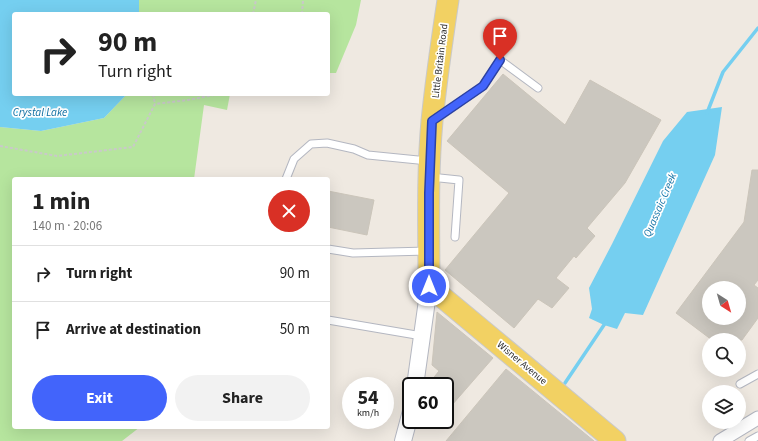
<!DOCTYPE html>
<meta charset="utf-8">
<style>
body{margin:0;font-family:"Source Sans 3",sans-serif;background:#f2f2f2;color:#222;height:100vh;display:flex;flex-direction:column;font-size:15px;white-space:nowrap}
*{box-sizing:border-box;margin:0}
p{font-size:13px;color:#767676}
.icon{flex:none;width:22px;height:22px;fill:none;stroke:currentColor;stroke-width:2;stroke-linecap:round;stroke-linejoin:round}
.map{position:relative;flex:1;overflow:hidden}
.details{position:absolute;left:12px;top:177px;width:318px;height:252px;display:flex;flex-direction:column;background:#fff;border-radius:4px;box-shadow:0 4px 16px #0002}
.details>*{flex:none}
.hud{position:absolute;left:12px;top:12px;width:318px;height:84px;border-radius:4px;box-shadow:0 4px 16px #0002;background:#fff;color:#222;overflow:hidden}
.needle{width:26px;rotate:143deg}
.buttons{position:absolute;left:702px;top:281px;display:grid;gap:8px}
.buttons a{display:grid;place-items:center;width:44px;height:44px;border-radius:50%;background:#fff;box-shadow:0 4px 16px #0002;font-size:20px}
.speed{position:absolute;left:342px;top:377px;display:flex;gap:8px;font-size:20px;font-weight:700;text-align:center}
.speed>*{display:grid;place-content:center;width:52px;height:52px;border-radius:50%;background:#fff;box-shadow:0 4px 16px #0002;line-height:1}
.speed small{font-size:10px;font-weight:400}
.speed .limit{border:2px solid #111;border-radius:6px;background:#fff;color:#111}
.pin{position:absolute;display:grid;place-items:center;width:34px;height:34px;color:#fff;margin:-41px -17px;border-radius:50% 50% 50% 0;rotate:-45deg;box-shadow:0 0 4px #0007}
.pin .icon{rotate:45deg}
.me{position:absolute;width:44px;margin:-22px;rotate:0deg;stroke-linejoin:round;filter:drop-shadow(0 0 3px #0008)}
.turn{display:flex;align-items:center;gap:14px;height:84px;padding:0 20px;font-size:18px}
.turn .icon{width:52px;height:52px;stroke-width:2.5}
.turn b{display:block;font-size:28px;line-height:34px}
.round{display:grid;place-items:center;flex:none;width:42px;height:42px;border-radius:21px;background:#f2f2f2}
.overview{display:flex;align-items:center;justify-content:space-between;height:68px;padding:0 20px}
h1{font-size:24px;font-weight:700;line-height:30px}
.primary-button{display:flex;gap:8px;margin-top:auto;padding:8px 20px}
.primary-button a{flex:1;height:46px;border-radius:24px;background:#4264fb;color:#fff;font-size:16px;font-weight:700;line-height:46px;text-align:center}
.primary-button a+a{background:#f2f2f2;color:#222}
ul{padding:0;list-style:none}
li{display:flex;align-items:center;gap:12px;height:56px;padding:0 20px;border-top:1px solid #e0e0e0}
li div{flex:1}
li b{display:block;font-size:15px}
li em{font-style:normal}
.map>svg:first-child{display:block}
</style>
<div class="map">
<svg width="758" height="441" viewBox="0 0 758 441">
<rect width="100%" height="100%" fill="#efe9e1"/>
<g fill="#b6e59e">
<path d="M139,0h222l-5,25 -20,48h-8v-59h-189z"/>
<path d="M127,94h103l-3,16 -23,-5 -10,74h-180v248h126l-18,14h-122v-314l41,4 63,-13z"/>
</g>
<g fill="#75cff0">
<path d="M0,0h139v14h-125v80h113l-23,24 -63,13 -41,-4z"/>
<path d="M722,107l-7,48 -72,160 -18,-2 -8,16 -13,-4 -15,-7 3,-9 -3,-21 23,-44 51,-103 24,-29z"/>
</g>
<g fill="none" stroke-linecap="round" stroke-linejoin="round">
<g stroke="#75cff0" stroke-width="3.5">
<path d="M707,113l16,-41 35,-44"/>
<path d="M565,383l41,-61"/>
</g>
</g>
<g fill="#cbc7bf" stroke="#cbc5ba" fill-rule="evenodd">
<path d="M503,74l62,51 25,-45 71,40 -36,63 -38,45 8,8 -19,22 -2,-2 -18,22 13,10 -17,20 -14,-9 -24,29 -69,-58 64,-77 -62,-52z"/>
<path d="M752,170h6v110l-4,5 4,3v30l-16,22h-30l-36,-27 68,-91zM709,288h30v30h-30z"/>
<path d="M328,191l46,9 -7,35 -39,-8z"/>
<path d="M437,312l56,46 -48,55v-27h-18l12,-15 -7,-6z"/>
<path d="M506,369l88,72h-148z"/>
</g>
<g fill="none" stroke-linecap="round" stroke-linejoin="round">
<g stroke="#b4b7c1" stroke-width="9">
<g id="service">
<path d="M436,119l47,-33 17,-26 38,28"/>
<path d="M430,177l29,3 -4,57"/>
<path d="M286,179l8,-20 17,-15 16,-1 27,6 14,6 60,6"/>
<path d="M328,249l25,4 74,-2"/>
<path d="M328,320l94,16"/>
<path d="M740,384l18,-10"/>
<path d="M749,441l9,-5"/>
</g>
</g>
<g stroke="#b4b7c1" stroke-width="15">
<path id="minor" d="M720,441l38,-23"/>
</g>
<g stroke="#b4b7c1" stroke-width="18">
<g id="tertiary">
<path d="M415,386l14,-100"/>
<path d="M403,441l8,-30"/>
</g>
</g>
<g stroke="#c9c9c9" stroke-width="23">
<path id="primary" d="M448,0c-6,40 -12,81 -16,121 -5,55 -3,110 -3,165l186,155"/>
</g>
<g stroke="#c9c9c9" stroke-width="2" stroke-dasharray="3 2" stroke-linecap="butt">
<path d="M253,14l3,-14"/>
<path d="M302,14l1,-14"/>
<path d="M153,94l2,10"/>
<path d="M0,146l57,10 76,-9 22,-43 33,-4 26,-5 1,-1"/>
</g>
<use href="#service" stroke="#fff" stroke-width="7"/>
<use href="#minor" stroke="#fff" stroke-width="13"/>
<use href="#tertiary" stroke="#fff" stroke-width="16"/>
<use href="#primary" stroke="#f2d163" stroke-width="21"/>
</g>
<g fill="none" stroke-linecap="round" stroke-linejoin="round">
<g stroke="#2b41a3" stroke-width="10">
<path id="route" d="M429,286v-93l3,-72 51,-35 17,-26"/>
</g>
<use href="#route" stroke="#4264fb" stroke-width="7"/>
</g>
<g text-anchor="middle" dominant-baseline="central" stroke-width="3.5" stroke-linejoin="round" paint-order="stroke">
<g font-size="10" fill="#2e2e2e" stroke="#fff">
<text transform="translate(440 61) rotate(-83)">Little Britain Road</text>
<text transform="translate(522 363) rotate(40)">Wisner Avenue</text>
</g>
<g font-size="11" font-style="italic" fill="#0d6fa3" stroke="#fff">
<text x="40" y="112">Crystal Lake</text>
<text transform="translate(660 205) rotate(-67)">Quassaic Creek</text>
</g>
</g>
</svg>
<div class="buttons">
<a><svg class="needle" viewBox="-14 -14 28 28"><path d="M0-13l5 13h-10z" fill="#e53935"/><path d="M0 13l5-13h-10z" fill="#767676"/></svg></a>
<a><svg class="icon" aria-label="search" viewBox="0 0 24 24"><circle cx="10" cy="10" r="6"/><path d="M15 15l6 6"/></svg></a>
<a><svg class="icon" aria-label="layers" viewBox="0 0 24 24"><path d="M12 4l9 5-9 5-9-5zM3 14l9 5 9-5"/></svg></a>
</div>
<div class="speed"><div>54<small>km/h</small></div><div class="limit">60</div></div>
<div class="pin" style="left:500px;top:60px;background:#d93025"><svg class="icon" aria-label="arrive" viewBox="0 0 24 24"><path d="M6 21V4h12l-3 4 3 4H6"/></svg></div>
<svg class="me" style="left:429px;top:286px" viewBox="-20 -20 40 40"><circle r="17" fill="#4264fb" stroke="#fff" stroke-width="3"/><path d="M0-11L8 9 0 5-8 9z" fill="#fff"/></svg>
<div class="hud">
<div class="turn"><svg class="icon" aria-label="right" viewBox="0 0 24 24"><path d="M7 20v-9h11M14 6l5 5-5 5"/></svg><div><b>90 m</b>Turn right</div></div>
</div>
<section class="details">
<div class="overview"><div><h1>1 min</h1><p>140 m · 20:06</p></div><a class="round" style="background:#d93025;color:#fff"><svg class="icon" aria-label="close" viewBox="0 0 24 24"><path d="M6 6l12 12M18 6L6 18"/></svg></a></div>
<ul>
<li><svg class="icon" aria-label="right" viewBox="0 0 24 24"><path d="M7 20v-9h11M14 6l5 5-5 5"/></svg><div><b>Turn right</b></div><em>90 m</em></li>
<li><svg class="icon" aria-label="arrive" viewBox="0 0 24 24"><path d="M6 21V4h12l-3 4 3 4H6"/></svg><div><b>Arrive at destination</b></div><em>50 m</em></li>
</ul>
<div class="primary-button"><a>Exit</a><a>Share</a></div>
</section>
</div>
